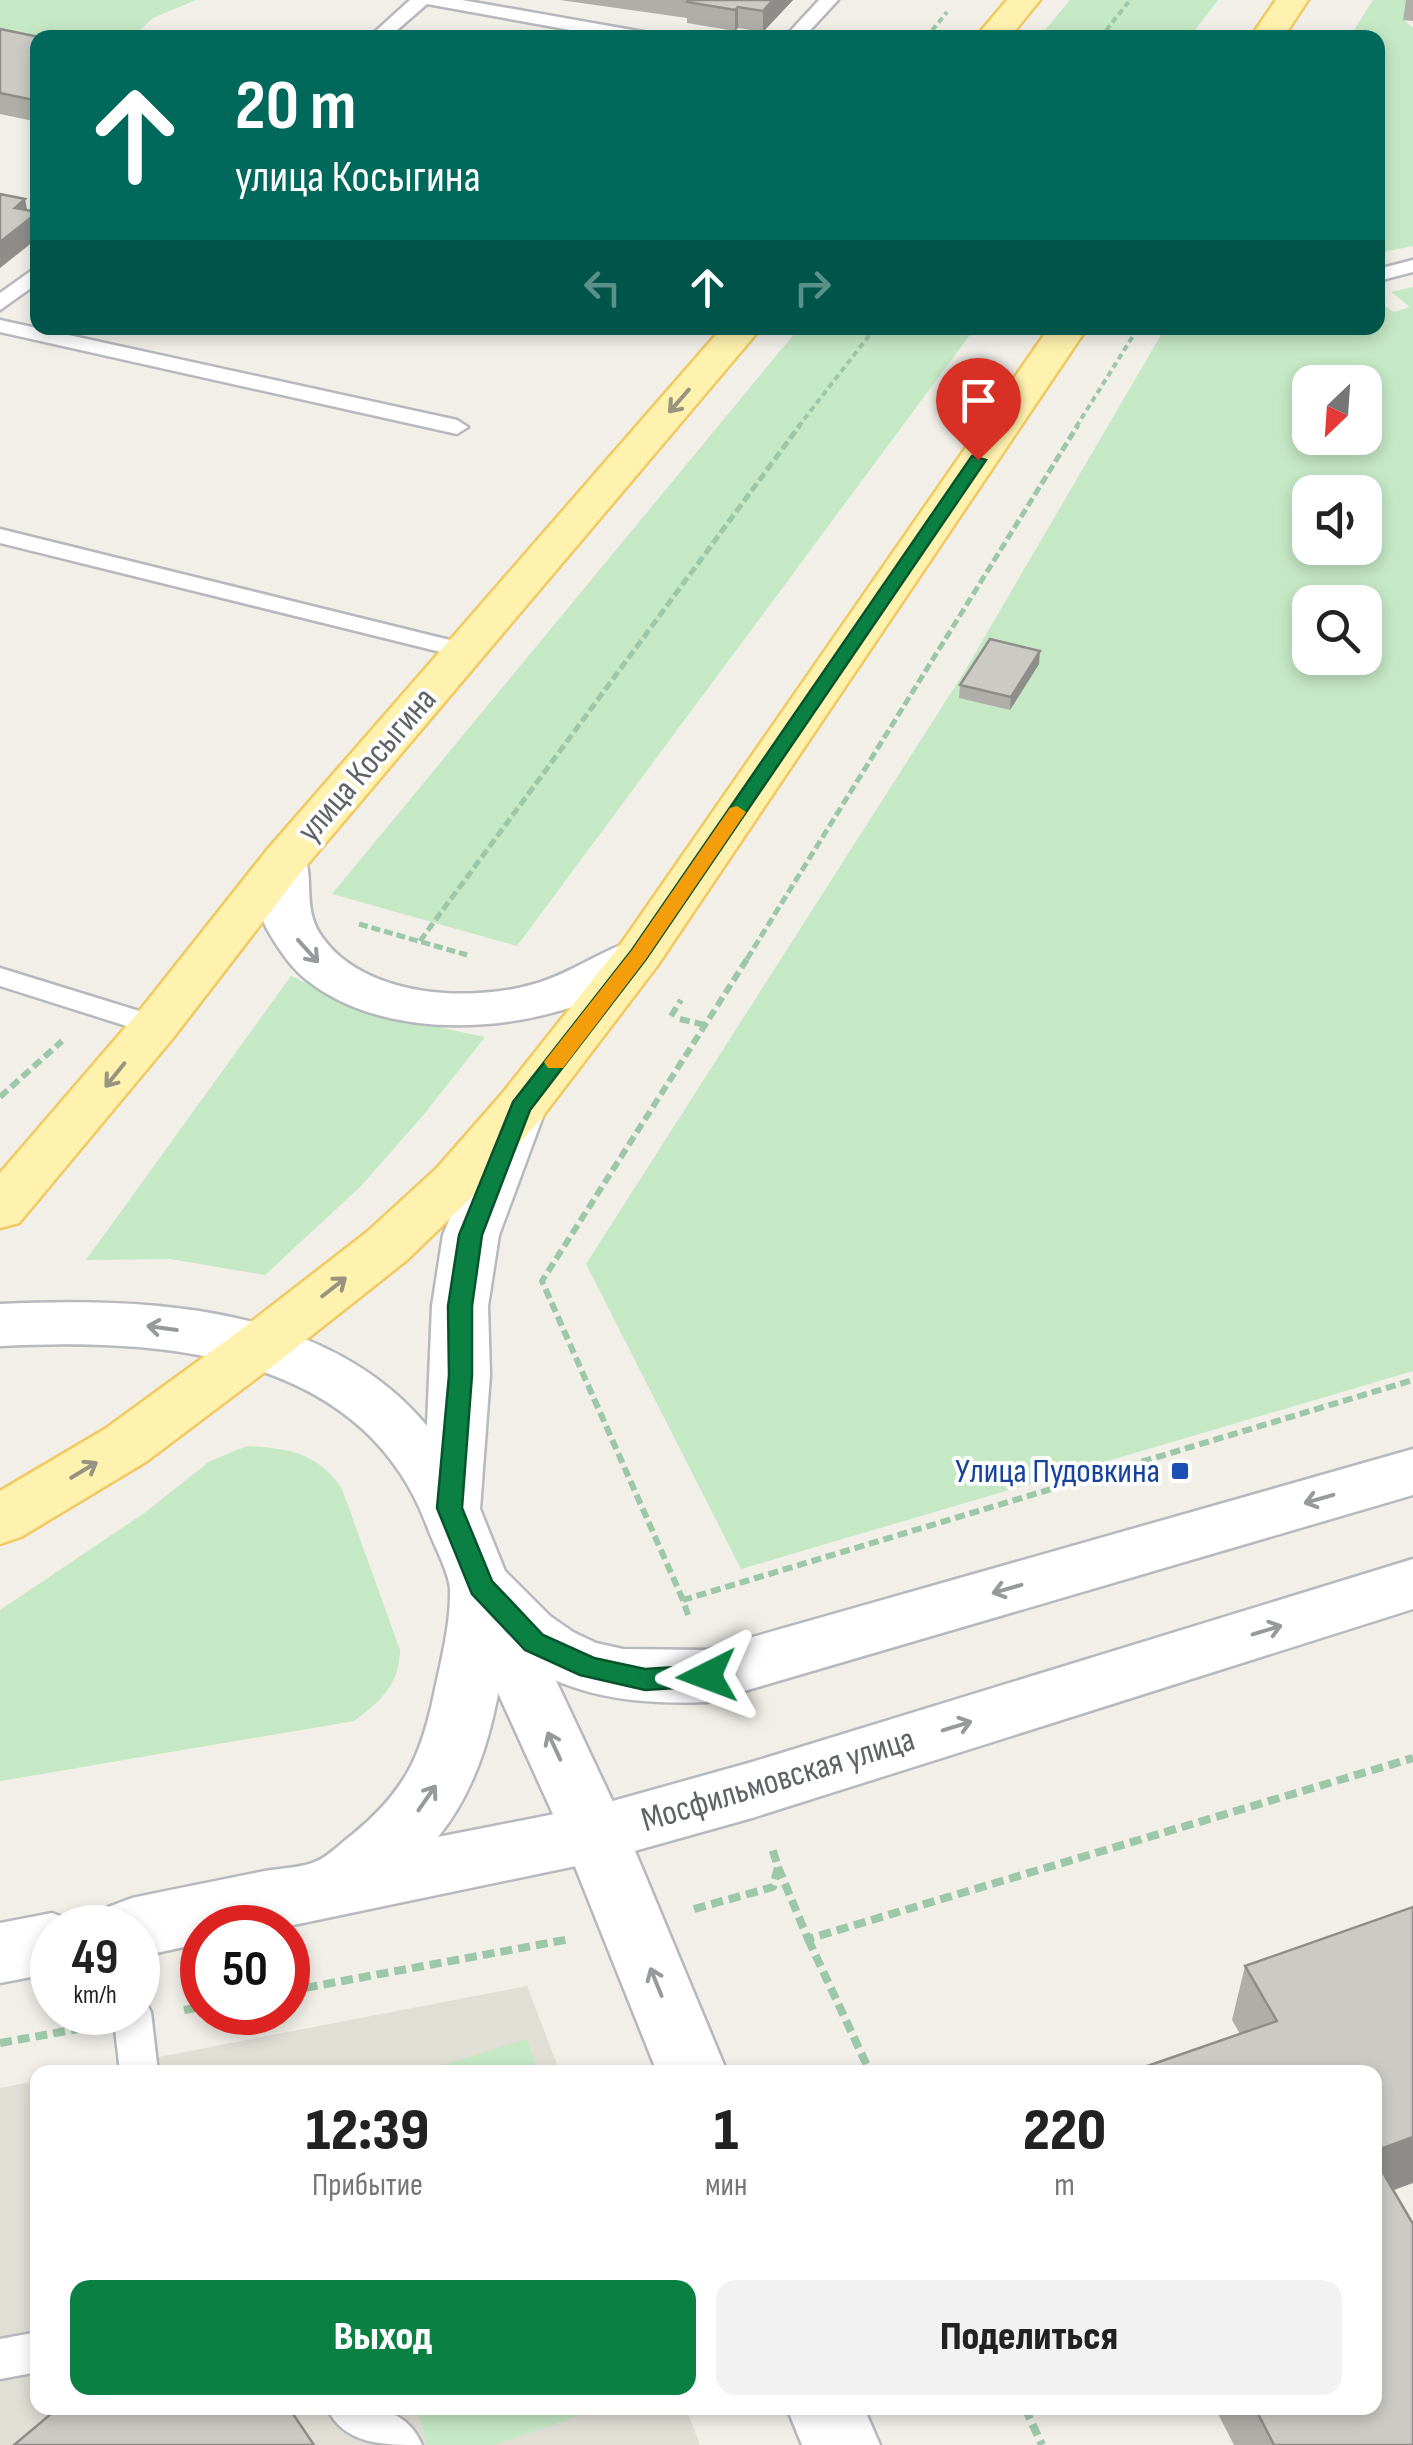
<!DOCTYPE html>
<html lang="ru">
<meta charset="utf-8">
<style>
body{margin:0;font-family:"Sofia Sans Condensed",sans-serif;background:#f2f2f2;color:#222;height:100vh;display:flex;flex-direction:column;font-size:38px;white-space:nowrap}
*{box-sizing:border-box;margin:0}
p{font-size:32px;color:#767676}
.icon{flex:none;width:55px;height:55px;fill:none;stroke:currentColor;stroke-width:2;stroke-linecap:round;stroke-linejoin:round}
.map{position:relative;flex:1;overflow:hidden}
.side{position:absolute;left:30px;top:2065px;width:1352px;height:350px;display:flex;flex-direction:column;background:#fff;border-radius:20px;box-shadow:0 5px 15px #0003}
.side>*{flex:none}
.banner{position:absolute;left:30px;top:30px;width:1355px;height:305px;border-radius:20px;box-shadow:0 5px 15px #0003;background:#00695c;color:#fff;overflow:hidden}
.needle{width:65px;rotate:205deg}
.tools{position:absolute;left:1292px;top:365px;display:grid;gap:20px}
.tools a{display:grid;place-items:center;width:90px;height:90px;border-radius:20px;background:#fff;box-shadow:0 5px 15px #0003;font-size:50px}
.speed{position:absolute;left:30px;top:1905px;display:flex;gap:20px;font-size:50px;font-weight:700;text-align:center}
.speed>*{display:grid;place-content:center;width:130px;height:130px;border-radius:50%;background:#fff;box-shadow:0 5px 15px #0003;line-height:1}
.speed small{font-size:25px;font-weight:400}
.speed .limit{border:15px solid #d22;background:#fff;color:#111}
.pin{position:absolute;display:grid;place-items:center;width:85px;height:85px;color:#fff;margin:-102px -42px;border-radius:50% 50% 50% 0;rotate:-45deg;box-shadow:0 0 10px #0007}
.pin .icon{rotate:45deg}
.me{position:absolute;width:110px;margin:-55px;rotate:267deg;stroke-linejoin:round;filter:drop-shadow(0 0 8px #0008)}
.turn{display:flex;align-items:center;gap:35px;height:210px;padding:0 40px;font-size:45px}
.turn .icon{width:130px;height:130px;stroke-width:2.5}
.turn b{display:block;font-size:70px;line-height:85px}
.lanes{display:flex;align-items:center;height:95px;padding:0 40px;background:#0003;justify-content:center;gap:50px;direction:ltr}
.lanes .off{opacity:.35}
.eta{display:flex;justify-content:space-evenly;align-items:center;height:170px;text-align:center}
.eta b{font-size:60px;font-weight:800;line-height:70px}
.button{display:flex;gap:20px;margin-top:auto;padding:20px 40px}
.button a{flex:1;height:115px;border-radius:20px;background:#0b8043;color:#fff;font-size:40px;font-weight:800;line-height:115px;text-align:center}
.button a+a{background:#f2f2f2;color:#222}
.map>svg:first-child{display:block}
</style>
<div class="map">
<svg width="1413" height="2445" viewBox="0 0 1413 2445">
<rect width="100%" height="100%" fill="#f1efe8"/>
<g fill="#e1ded6">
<path d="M527,1986l33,86h-480z"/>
<path d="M37,2081l1,327h648l14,37h-700v-357z"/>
</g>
<g fill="#c5e8c5" fill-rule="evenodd">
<path d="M0,0h196l-43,18 -21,19 -94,1 -38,34z"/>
<path d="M1070,0h148l-28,37h-151z"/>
<path d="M1373,0h40l-10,19 10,9v218l-35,7v-215h-29z"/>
<path d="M1413,287v1084l-672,198 -155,-305 377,-590 202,-346h213v-26l16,10 16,-5 -19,-15zM1310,382h55v56h-55zM1310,492h55v56h-55zM1310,602h55v56h-55z"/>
<path d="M799,328h176l-458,618 -185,-52z"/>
<path d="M291,976c62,31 125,47 194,61l-60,76 -64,73 -96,89 -95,-16 -84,1z"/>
<path d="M247,1446c41,2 72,7 95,43l58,161c-1,35 -19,51 -46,71l-354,60v-171l143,-96 67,-53z"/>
<path d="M527,2039l11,33h-117z"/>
<path d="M416,2408h185l-107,37h-67z"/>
</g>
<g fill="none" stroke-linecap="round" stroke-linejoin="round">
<g stroke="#b5b8bc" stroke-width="5">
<g id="lane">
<path d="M410,0h52l187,33 9,5h-43l-188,-34 -39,34h-20z"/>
<path d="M819,0h19l-35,38h-19z"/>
<path d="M1413,260v12l-35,9v-12z"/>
<path d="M38,266v17l-38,27v-17z"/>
<path d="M0,320l457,100 11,7 -11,7 -457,-102z"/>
<path d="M0,529l474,117 3,5 -12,7 -465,-115z"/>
<path d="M0,968l165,51 4,7 -4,7 -10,2 -155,-49z"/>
<path d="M138,1997l7,3 6,12 7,60h-38l-7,-60h25z"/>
<path d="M38,2332v40l-38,7v-40z"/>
<path d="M327,2408c38,-2 78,-4 95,37 -38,0 -78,0 -95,-37z"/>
</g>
</g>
<g stroke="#b5b8bc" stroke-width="5">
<g id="street">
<path d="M284,846l17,4c16,25 -1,56 21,87 42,60 147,66 212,47 37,-10 68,-35 105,-45l18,5 7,11c-12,19 -36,28 -57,38 -84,40 -216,49 -295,-9 -20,-14 -32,-33 -44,-53 -13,-23 -16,-58 -1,-81z"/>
<path d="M482,1564l22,8 9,17 115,245 99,238h-70l-95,-238 -111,-245 9,-17z"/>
<path d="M787,2408h77l16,37h-78z"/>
</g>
</g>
<g stroke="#b6babf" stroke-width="5">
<g id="secondary">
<path d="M520,1090l19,5 7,13 -47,127 -11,71 2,69 -10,134 25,62 45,45 23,16 23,11 27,6 84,1 706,-201v46l-706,207c-73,3 -142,-5 -202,-51 -9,66 -24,133 -67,186l157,-31 157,-44 661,-203v50l-661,209 -157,44 -316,66h-77v15l-64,14v-29h-40l10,-21 24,-9c44,-9 89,-18 133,-27 16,-3 38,-3 52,-10 13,-6 25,-19 36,-27 51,-42 68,-77 81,-140 7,-33 17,-71 16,-105 -1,-18 -17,-45 -23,-63 -65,-176 -269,-188 -427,-180v-42c145,-7 326,0 427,122l5,-120 11,-71 51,-127 7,-13z"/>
<path d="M52,1913l24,9 3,6h-27v45l-52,10v-60z"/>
</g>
</g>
<g stroke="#f2c960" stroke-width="5">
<g id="primary">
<path d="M1007,0h33l-31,38h-34z"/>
<path d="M1276,0h32l-25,38h-33z"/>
<path d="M722,328h39l-460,544 -128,166 -154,185 -19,5v-55l137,-159 130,-164z"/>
<path d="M1049,328h38l-430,638 -118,155 -64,73 -68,66 -129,102 -131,99 -126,76 -21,7v-53l105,-62 133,-97 129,-100 70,-64 64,-73 120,-151z"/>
</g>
</g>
<g stroke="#9cc7a9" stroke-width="4" stroke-dasharray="6 4" stroke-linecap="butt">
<path d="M926,38l21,-26"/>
<path d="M1100,38l30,-38"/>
<path d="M798,427l77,-99"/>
<path d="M1076,427l62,-99"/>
</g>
<g stroke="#9cc7a9" stroke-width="5" stroke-dasharray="9 4" stroke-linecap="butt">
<path d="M359,924l108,31"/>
<path d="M420,941l380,-516"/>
<path d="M747,959l331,-534"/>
</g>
<g stroke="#9cc7a9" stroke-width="6" stroke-dasharray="10 5" stroke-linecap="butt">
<path d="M671,1016l10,-16"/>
<path d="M680,1019l25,6"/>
<path d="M0,1097l62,-56"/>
<path d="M683,1600l-141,-319 207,-325"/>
<path d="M688,1615l-5,-15 730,-220"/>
</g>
<g stroke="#9cc7a9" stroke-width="8" stroke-dasharray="12 6" stroke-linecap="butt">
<path d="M778,1867l30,72 605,-181"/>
<path d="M694,1909l79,-22 5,-20 -6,-19"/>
<path d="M808,1939l62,133"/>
<path d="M288,1991l282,-52"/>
<path d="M184,2010l18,-3"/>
<path d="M0,2043l83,-15"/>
<path d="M1025,2408l17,37"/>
</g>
<use href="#lane" fill="#fff" fill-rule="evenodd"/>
<use href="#street" fill="#fff" fill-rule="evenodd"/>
<use href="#secondary" fill="#fff" fill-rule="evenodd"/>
<use href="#primary" fill="#fff2af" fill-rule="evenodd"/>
</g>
<g fill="#afaea9">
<path d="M560,0h233l-30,32 -25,-4 -3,3 -48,-8v-5z"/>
<path d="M1406,0h7v21l-10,-1z"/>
<path d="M0,29l38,9v84l-38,-8z"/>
<path d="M1039,664l-29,46 -51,-12 1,-13z"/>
<path d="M1245,1966l148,224 20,255h-179l-19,-37h160l-135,-374 -8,-14z"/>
</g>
<g fill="#8f8d8a">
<path d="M773,0h20l-30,32v-21z"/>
<path d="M738,7v21l-3,3v-21z"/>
<path d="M25,199l4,21 9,-7v25l-38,30v-26l15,-34z"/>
<path d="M1040,651l-1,13 -29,46 1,-13z"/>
<path d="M1413,2137v46l-38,14v-46z"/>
</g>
<g fill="#cccac5" stroke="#8f8d8a" stroke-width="2.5">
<path d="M689,0h84l-10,11 -25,-4 -3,3 -48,-8z"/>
<path d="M0,29l44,9h-6v63l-38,-8z"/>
<path d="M0,194l25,5 -10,9 23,4 -38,30z"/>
<path d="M990,639l50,12 -29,46 -51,-12z"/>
<path d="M1413,1907v230l-38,14v-79h-245l147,-51 -32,-55z"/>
<path d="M1375,2159l38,65v221h-139l-19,-37h120z"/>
<path d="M58,2408h231l25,37h-300z"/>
</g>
<defs><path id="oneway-shaft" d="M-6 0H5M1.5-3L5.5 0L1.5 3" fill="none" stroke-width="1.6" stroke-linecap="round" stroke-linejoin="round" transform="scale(2.5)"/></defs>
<g stroke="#979581">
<use href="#oneway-shaft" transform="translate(679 401) rotate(131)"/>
<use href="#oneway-shaft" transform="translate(115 1075) rotate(129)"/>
<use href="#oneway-shaft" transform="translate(334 1287) rotate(-38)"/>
<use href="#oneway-shaft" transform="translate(84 1470) rotate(-31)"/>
</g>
<g stroke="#979a9d">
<use href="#oneway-shaft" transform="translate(308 951) rotate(48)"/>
<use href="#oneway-shaft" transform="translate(162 1328) rotate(-172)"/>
<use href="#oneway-shaft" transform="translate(1319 1499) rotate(164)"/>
<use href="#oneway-shaft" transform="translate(1007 1589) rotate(164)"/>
<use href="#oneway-shaft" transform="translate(1267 1630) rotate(-17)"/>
<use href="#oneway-shaft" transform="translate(957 1726) rotate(-17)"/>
<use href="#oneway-shaft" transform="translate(554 1746) rotate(-115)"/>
<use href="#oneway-shaft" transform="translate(427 1798) rotate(-55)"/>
<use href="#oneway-shaft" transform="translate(656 1982) rotate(-112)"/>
</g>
<path fill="#0b8043" stroke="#07532c" stroke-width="2.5" d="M972,456l14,4 -340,499 -116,151 -48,125 -10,71v69l-10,133 30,73 51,54 51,23 51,11 62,-4 10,3 3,8 -3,7 -10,3 -62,4 -65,-15 -55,-25 -53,-56 -35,-86 12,-133 -1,-69 11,-71 54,-133 119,-152z"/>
<path fill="#f59e0b" d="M737,806l9,6 -100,147 -83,109h-15l-4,-6 4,-5 84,-107 98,-142z"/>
<rect fill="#1a4fb4" stroke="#fff" stroke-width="4" x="1170" y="1461" width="20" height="20" rx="5"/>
<g text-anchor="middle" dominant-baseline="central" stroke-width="8" stroke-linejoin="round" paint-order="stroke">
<g font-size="35" fill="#5f6368" stroke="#fff">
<text transform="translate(367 765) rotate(-49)">улица Косыгина</text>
<text transform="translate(778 1780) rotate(-17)">Мосфильмовская улица</text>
</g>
<g font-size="35" fill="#164399" stroke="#fff" text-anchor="end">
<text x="1160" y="1471">Улица Пудовкина</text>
</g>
</g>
</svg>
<div class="tools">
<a><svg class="needle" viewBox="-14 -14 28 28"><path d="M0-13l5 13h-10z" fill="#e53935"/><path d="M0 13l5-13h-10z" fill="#767676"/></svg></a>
<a><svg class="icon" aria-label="sound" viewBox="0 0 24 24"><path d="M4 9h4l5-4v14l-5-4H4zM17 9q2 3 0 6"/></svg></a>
<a><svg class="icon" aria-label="search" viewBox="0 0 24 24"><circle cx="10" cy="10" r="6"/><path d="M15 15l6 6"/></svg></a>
</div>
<div class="speed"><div>49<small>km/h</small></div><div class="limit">50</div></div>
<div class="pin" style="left:978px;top:460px;background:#d93025"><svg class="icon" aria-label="arrive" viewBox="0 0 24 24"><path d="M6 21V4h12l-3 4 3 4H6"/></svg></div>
<svg class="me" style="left:707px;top:1676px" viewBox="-20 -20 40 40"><path d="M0-17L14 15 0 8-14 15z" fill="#0b8043" stroke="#fff" stroke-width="4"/></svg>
<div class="banner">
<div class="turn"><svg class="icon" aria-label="ahead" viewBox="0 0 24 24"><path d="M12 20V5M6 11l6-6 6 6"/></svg><div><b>20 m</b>улица Косыгина</div></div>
<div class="lanes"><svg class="icon off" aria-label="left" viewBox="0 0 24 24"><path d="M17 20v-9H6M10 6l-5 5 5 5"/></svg><svg class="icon" aria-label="ahead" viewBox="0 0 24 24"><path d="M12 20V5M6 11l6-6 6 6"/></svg><svg class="icon off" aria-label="right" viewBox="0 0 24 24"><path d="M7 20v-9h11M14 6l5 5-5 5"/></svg></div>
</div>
<section class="side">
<div class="eta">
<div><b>12:39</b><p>Прибытие</p></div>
<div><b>1</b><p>мин</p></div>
<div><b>220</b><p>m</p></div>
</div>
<div class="button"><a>Выход</a><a>Поделиться</a></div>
</section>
</div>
